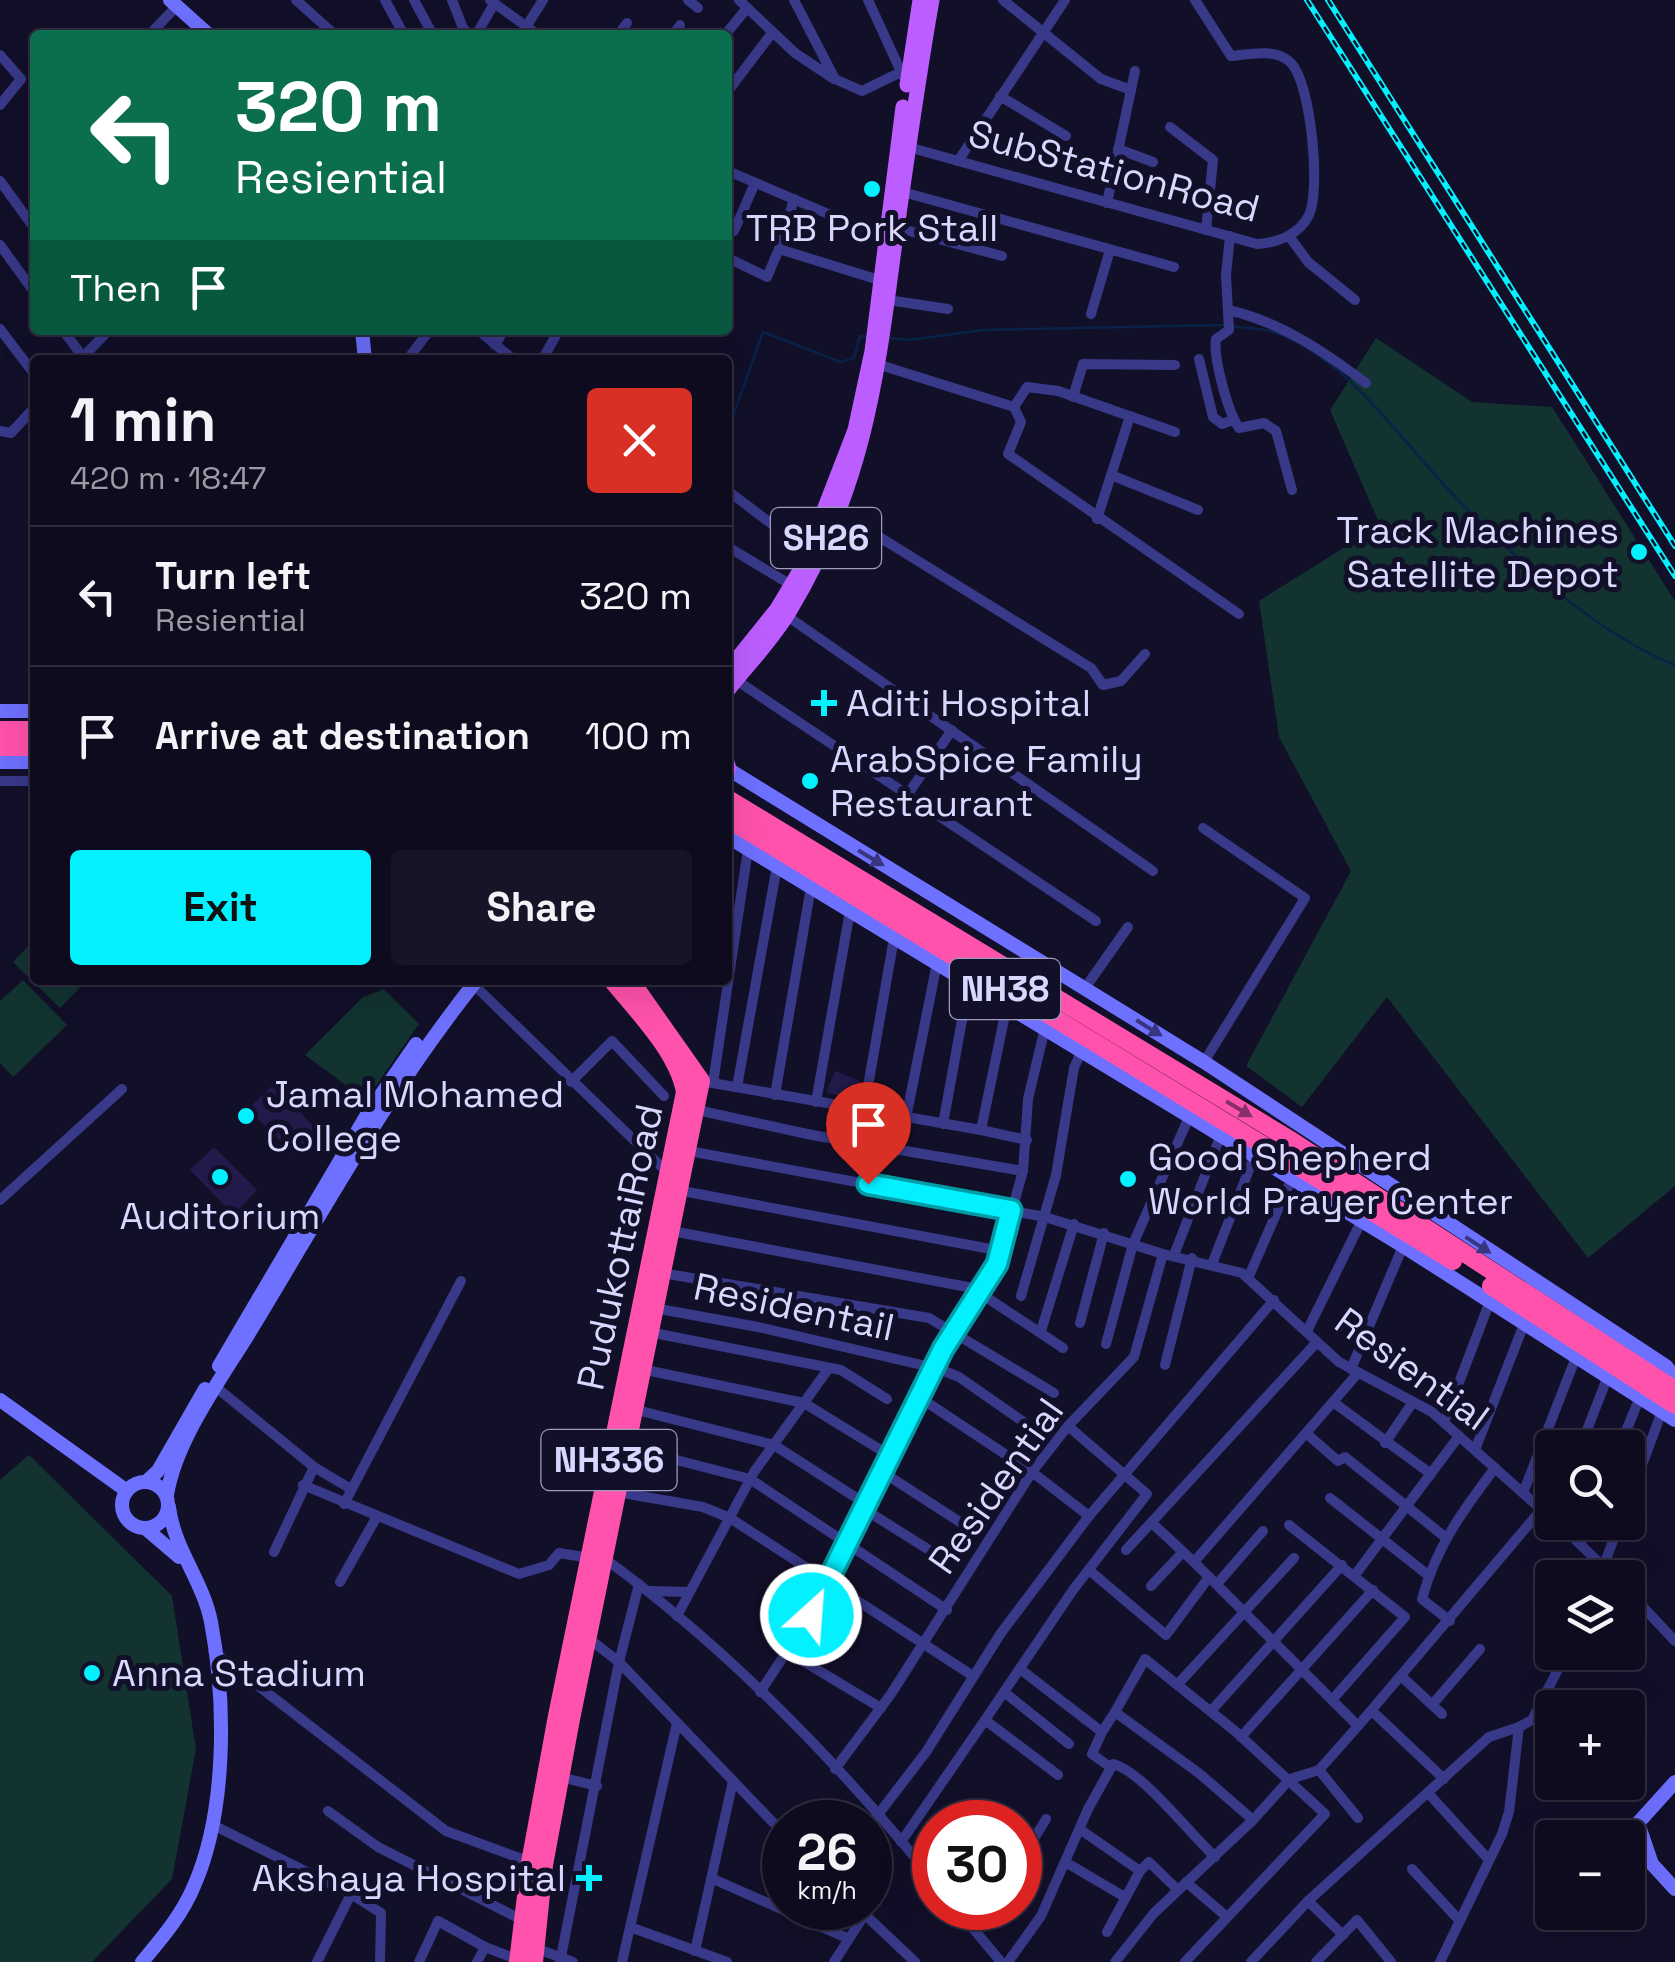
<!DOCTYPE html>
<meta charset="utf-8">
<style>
body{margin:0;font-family:"Space Grotesk",sans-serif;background:#171428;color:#f1f3f6;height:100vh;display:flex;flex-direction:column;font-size:38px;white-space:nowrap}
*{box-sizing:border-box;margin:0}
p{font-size:32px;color:#9b9ba4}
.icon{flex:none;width:55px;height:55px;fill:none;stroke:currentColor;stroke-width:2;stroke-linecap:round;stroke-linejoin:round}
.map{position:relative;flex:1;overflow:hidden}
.sheet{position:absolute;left:30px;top:355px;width:702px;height:630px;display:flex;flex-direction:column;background:#0e0b1f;border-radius:10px;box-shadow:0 10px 40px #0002,0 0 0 2px #2e2b3d}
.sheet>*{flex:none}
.top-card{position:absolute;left:30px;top:30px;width:702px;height:305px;border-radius:10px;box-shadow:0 10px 40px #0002,0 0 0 2px #2e2b3d;background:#0b6e4f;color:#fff;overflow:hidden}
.tools{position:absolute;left:1535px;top:1430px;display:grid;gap:20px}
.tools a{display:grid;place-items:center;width:110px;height:110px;border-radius:10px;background:#0e0b1f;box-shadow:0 10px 40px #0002,0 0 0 2px #2e2b3d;font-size:50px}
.speed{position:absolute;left:762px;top:1800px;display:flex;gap:20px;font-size:50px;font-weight:700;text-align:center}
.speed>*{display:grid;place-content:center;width:130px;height:130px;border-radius:50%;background:#0e0b1f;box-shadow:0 10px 40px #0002,0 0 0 2px #2e2b3d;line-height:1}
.speed small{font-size:25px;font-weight:400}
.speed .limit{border:15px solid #d22;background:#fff;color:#111}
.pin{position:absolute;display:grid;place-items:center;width:85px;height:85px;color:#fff;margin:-102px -42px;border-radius:50% 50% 50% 0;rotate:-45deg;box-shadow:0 0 10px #0007}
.pin .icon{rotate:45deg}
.me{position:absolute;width:110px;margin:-55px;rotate:26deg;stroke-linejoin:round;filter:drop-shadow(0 0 8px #0008)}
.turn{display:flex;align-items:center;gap:35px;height:210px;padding:0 40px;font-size:45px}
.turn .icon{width:130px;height:130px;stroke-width:2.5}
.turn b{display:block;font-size:70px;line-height:85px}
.then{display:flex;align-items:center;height:95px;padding:0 40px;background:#0003;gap:20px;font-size:38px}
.round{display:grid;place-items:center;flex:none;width:105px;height:105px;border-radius:10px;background:#171428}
.headline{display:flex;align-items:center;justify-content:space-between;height:170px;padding:0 40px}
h1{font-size:60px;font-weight:700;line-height:75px}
.button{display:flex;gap:20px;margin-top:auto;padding:20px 40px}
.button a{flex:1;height:115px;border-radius:10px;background:#03f0ff;color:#111;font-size:40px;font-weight:700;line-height:115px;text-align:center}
.button a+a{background:#171428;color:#f1f3f6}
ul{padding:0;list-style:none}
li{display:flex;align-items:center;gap:30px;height:140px;padding:0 40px;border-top:2px solid #2e2b3d}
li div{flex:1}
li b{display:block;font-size:38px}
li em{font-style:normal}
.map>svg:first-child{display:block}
</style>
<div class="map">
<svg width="1675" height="1962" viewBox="0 0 1675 1962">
<rect width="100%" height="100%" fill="#120f29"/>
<g fill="#123330">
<path d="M1376,338l96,64 80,5 123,194v585l-87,72 -201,-261 -85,110 -56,-41 105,-195 -72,-134 -20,-136 121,-76 -50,-115z"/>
<path d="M35,939v41h52l-27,28 -47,-46z"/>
<path d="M23,980l44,45 -54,52 -13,-14v-62z"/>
<path d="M384,989l35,35 -53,76 -61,-45 58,-58z"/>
<path d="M29,1455l143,141 24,153 -24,130 -80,83h-92v-482z"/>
</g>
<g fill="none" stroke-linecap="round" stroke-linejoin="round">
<g stroke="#092248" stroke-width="2.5">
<path d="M1231,326c13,2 27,2 39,5 77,23 136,117 192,173 61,61 132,128 213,161"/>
<path d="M888,338l20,2 76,-10 240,-5"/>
<path d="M728,430l35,-98 78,30 13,-4 6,-22 10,1"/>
</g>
</g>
<g fill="#221a4a">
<path d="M835,1071l25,10 -3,18 -31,-6z"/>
<path d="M275,1083l44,50 -23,23 -48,-47z"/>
<path d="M214,1147l43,43 -23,25 -44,-45z"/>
</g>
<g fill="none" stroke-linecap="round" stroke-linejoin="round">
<g stroke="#383989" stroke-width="10">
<path d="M296,0l39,35"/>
<path d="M385,0l19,35"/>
<path d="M414,0l19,35"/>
<path d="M452,0l11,28 7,7"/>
<path d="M490,0l48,35"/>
<path d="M688,0l10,8"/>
<path d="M739,0l56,53 39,26"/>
<path d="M794,0l41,79 27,12 37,-18"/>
<path d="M868,0l35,76"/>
<path d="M1003,0l98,79 30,11"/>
<path d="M149,35l28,-29"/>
<path d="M476,35l18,-31"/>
<path d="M521,35l22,-35"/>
<path d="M618,35l9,-12"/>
<path d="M673,35l7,-10"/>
<path d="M725,35l22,-27"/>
<path d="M0,55l21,24 -21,26"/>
<path d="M728,91l44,-58"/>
<path d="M1000,96l66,40"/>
<path d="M1170,127l43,33 -7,70"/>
<path d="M908,147l349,97c20,-1 42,-9 52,-29 12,-25 2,-132 -18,-152 -15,-15 -40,-9 -60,-7l-36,-56"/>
<path d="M1118,149l35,13"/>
<path d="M958,161l107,-161"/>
<path d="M728,171l119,51 39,11"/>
<path d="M0,181l35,48"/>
<path d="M903,192l271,75"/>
<path d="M1107,203l28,-132"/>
<path d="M898,228l104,28"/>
<path d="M734,231l21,-48"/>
<path d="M1230,236l-4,39 3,55 -13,9c-3,19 12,73 23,89l25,-5 12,8 16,59"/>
<path d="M1289,236l19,26 47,38"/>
<path d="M0,245l35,48"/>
<path d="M779,249l15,-50"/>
<path d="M728,258l39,19 12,-28 100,31"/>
<path d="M888,300l60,9"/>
<path d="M1228,310c53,12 95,41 138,73"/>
<path d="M1091,314l19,-64"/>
<path d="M0,329l35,46"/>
<path d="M63,330l20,27"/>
<path d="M478,330l36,30"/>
<path d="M495,345l9,-15"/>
<path d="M1199,359l14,58 9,7 11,-4"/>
<path d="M80,360l29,-30"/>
<path d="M407,360l23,-30"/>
<path d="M542,360l17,-30"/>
<path d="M880,365l134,42 13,-20 31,4 117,41"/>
<path d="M1073,397l10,-33 92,1"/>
<path d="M1014,407l7,15 -13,32 231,160"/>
<path d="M0,431l11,2 24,-26"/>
<path d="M1111,475l87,35"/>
<path d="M728,491l45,34 39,20"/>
<path d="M839,512l252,156 12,17 18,-4 24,-27"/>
<path d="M1097,519l33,-103"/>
<path d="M728,547l68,41"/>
<path d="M787,616l366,255"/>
<path d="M733,678l363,243"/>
<path d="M0,781h35"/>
<path d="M908,794l44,-64"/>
<path d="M1203,828l102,70 -101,164"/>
<path d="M473,984l197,191"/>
<path d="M1085,988l43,-61"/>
<path d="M701,1081l280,49 26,-125"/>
<path d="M571,1082l41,-41 52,55"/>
<path d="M713,1083l35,-234"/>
<path d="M737,1087l40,-221"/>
<path d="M775,1095l36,-208"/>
<path d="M816,1102l34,-191"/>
<path d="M864,1109l30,-171"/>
<path d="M697,1110l115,25 211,36"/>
<path d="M906,1118l31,-155"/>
<path d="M943,1124l26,-142"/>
<path d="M981,1130l46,10"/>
<path d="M689,1151l356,66 118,37 79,19 97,89 93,50 120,107"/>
<path d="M677,1190l324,61"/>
<path d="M0,1200l122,-111"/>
<path d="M672,1231l306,58"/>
<path d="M1174,1255l46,-118"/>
<path d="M1212,1264l42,-107"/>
<path d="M662,1273l267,45 125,75"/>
<path d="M1249,1276l42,-96"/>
<path d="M977,1291l86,57"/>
<path d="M1021,1296l35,-121 18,-107 8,-18"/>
<path d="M654,1308l104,19 181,42 20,8 66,46"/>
<path d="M1080,1323l24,-90"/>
<path d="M1041,1331l33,-107"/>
<path d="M1307,1331l54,-109"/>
<path d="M649,1332l192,38 46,29"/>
<path d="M1106,1344l27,-100 56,-127"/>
<path d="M1165,1365l27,-107"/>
<path d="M641,1369l163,34 88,54"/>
<path d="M1351,1369l52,-123"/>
<path d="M1358,1373l-164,189 164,164 194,-229"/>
<path d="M217,1388l97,79 37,22"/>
<path d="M919,1397l113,75 57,44"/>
<path d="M1333,1402l98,72"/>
<path d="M633,1409l141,36 92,59"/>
<path d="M1444,1422l46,-121"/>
<path d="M1307,1434l31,27 7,-4 100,80"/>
<path d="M1385,1443l28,-41"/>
<path d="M626,1447l124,32 197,131"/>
<path d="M1580,1448l28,-72"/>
<path d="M1619,1448l21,-51"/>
<path d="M1475,1450l49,-126"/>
<path d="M884,1473l82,53"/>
<path d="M303,1485l216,89 30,-9 10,-12 31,5"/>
<path d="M617,1492l86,15 27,11 243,158"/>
<path d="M1523,1493l53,-136"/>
<path d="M1330,1498l98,77"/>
<path d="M1628,1503l34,-92"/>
<path d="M344,1504l117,-223"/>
<path d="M864,1509l81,51"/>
<path d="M1557,1522l58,56"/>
<path d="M1152,1523l42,39"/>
<path d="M1289,1525l116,92 -73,83"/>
<path d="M1580,1544l9,-22"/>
<path d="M1126,1550l191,-208"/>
<path d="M274,1552l40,-85"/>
<path d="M604,1558c123,90 235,205 331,324"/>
<path d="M1089,1570l77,65 43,-58"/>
<path d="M1355,1575l104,-139"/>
<path d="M1599,1578l21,-56"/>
<path d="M340,1582l36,-64"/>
<path d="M1217,1584l46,-53"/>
<path d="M1151,1586l32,-34"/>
<path d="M648,1591l42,1"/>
<path d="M1628,1591l47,50"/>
<path d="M677,1616l77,-144 75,-104"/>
<path d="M1450,1621l-28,-22c14,-52 41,-89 73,-131"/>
<path d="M588,1638l31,24 20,-78"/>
<path d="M213,1651l233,180 87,32"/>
<path d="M788,1652l93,56"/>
<path d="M1020,1669l82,63 13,-20"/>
<path d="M1401,1676l41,38"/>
<path d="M1178,1684l116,-126"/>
<path d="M760,1692l51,-77 122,-247 64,-104 26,-93 5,-72 17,-71"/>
<path d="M1004,1692l65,52"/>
<path d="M1432,1705l48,-56"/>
<path d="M1211,1711l131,-146"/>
<path d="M1372,1711l72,68"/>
<path d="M985,1720l88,-130 74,-96 -79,-68"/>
<path d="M1102,1732l-10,22 18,13"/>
<path d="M1241,1737l132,-147"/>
<path d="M835,1769l56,-75 141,-222 36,-46 66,-69 29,-103"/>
<path d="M560,1777l37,9"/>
<path d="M1428,1793l61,67"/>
<path d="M328,1811l50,36 144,73"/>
<path d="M877,1816l49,-64 75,-119 88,-117 185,-216"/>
<path d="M1358,1818l-39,-48 39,-44"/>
<path d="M1253,1820l37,-41 29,-9"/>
<path d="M211,1824l140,70 -34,68"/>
<path d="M1081,1830l59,41 -33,61"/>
<path d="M901,1842l84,-122 73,55"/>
<path d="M1020,1862l26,-43"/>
<path d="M1067,1863l56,33"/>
<path d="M1412,1869l46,50"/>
<path d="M1140,1871l9,-9 29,28"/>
<path d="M711,1878l138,61"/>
<path d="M1186,1882l41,35"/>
<path d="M351,1894l30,19 -1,49"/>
<path d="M1308,1901l35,34"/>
<path d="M858,1908l57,54"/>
<path d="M956,1908l45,54"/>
<path d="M630,1927l97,35"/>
<path d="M973,1928l16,-20"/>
<path d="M535,1948l38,14"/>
<path d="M695,1951l38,-170"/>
<path d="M419,1962l19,-41 47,26 34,13"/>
<path d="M477,1962l8,-15"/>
<path d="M560,1962l59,-300 166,173"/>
<path d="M622,1962l55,-239"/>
<path d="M834,1962l31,-48"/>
<path d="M1008,1962l33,-46 47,-107 25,-45c29,7 78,71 102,93"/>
<path d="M1115,1962l39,-49 99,-93 -53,-46 -85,-62 30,-53 90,72 90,83 -140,148"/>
<path d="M1251,1962l57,-61 181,-164 30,-10"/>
<path d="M1316,1962l41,-42 34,42"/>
<path d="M1440,1962l62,-128 7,-22 10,-85 13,-7 35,-68"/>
</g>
<g stroke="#6e70ff" stroke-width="14">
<path d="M170,0l39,35"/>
<path d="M362,330l3,30"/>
<path d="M0,711h35"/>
<path d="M0,762h35"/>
<path d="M728,769l476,293 462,304 9,12"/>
<path d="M728,837l675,409 272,174"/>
<path d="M219,1366l146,-248 51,-74"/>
<path d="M0,1400l127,91"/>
<path d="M147,1481l11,-10 47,-82"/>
<circle cx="145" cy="1505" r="23"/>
<path d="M167,1495c9,-58 60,-124 90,-175 70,-116 135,-234 220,-340"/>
<path d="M145,1528l34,29"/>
<path d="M1675,1782l-37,41 14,41 23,25"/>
<path d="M142,1962c20,-24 40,-47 52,-76 33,-75 32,-185 17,-264 -8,-41 -37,-73 -42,-115"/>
</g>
<g stroke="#bc5eff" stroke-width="15">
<path d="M907,85l13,-85"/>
<path d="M728,670l49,-61 25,-42 53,-137 17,-79 31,-244"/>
<path d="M728,690c20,-25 44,-50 61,-78 71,-117 87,-223 104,-355 12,-86 24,-172 39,-257"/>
<path d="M728,765l1,5"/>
</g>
<g stroke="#ff52ac" stroke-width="18">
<path d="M0,730h35"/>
<path d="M0,747h35"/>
<path d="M728,799l564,342 383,249"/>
<path d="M728,819l725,442"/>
<path d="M1491,1286l184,119"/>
<path d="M518,1962l12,-99 27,-147 128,-624c-7,-40 -48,-81 -73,-112"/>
<path d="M534,1962l10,-97 27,-146 130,-638 -71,-101"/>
</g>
<g stroke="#03f0ff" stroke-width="6">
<g id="rail">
<path d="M1307,0l368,576"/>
<path d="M1328,0l347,546"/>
</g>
</g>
<use href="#rail" stroke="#120f29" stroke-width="2.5" stroke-dasharray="8" stroke-linecap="butt"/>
</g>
<defs><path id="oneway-solid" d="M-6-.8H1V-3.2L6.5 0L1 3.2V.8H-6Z" transform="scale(2.5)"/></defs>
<g fill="#37367f">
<use href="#oneway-solid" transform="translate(871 858) rotate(31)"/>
<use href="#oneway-solid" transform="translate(1149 1028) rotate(32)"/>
<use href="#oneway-solid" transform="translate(1478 1245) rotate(33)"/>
</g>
<use fill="#88306a" href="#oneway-solid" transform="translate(1239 1109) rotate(31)"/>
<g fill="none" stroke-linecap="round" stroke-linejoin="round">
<g stroke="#029ca6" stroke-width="25">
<path id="route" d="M811,1615l132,-266 54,-85 14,-54 -143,-26"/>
</g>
<use href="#route" stroke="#03f0ff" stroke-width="18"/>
</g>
<g fill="#03f0ff" stroke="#120f29" stroke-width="4">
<circle cx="872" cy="189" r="10"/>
<circle cx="1639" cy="552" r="10"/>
<path d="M819 688h10v10h10v10h-10v10h-10v-10h-10v-10h10z"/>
<circle cx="810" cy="781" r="10"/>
<circle cx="246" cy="1116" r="10"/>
<circle cx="220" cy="1177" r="10"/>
<circle cx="1128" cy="1179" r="10"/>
<circle cx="92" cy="1673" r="10"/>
<path d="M584 1863h10v10h10v10h-10v10h-10v-10h-10v-10h10z"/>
</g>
<g text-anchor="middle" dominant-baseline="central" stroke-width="10" stroke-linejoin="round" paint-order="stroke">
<g fill="#120f29" stroke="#9e9bbf" stroke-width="2.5">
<rect x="771" y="508" width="110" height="60" rx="8"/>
<rect x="950" y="959" width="110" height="60" rx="8"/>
<rect x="541.5" y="1430" width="135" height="60" rx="8"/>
</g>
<g font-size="35" font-weight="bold" fill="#dad7ff">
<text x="826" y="538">SH26</text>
<text x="1005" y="989">NH38</text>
<text x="609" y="1460">NH336</text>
</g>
<g font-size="38" fill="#dad7ff" stroke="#120f29">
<text transform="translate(1114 171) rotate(15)">SubStationRoad</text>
<text transform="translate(620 1247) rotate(-78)">PudukottaiRoad</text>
<text transform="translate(794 1307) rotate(12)">Residentail</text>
<text transform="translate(1412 1369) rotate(36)">Resiential</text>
<text transform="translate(996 1486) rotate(-55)">Residential</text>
</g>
<g font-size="38" fill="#dad7ff" stroke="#120f29" text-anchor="start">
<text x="872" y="228" text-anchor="middle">TRB Pork Stall</text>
<text x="1619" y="530" text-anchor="end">Track Machines<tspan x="1619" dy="44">Satellite Depot</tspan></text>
<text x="846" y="703">Aditi Hospital</text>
<text x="830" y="759">ArabSpice Family<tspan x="830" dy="44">Restaurant</tspan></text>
<text x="266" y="1094">Jamal Mohamed<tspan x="266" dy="44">College</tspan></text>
<text x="1148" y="1157">Good Shepherd<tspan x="1148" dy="44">World Prayer Center</tspan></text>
<text x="220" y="1216" text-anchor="middle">Auditorium</text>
<text x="112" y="1673">Anna Stadium</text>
<text x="566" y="1878" text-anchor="end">Akshaya Hospital</text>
</g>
</g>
</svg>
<div class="tools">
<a><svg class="icon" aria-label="search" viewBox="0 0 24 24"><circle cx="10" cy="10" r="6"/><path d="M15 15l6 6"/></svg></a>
<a><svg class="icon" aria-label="layers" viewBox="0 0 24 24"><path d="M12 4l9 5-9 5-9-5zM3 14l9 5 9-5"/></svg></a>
<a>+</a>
<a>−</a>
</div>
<div class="speed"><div>26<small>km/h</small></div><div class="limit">30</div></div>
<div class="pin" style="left:868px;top:1184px;background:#d93025"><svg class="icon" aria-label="arrive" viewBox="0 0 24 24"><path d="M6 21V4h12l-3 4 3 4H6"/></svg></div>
<svg class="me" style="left:811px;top:1615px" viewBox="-20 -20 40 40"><circle r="17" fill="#03f0ff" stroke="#fff" stroke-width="3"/><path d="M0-11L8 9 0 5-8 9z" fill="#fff"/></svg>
<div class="top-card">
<div class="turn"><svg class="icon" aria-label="left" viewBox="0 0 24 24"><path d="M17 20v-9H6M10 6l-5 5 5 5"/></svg><div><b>320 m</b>Resiential</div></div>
<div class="then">Then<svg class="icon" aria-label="arrive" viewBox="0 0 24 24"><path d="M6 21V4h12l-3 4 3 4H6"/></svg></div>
</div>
<section class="sheet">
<div class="headline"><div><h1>1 min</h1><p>420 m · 18:47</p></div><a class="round" style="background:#d93025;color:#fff"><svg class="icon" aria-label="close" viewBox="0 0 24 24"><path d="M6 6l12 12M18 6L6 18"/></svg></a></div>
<ul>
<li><svg class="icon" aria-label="left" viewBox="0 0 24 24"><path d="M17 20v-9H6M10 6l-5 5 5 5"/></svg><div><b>Turn left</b><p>Resiential</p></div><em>320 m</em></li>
<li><svg class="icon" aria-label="arrive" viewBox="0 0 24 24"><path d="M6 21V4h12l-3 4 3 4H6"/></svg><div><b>Arrive at destination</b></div><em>100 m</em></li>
</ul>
<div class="button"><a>Exit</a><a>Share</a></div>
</section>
</div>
